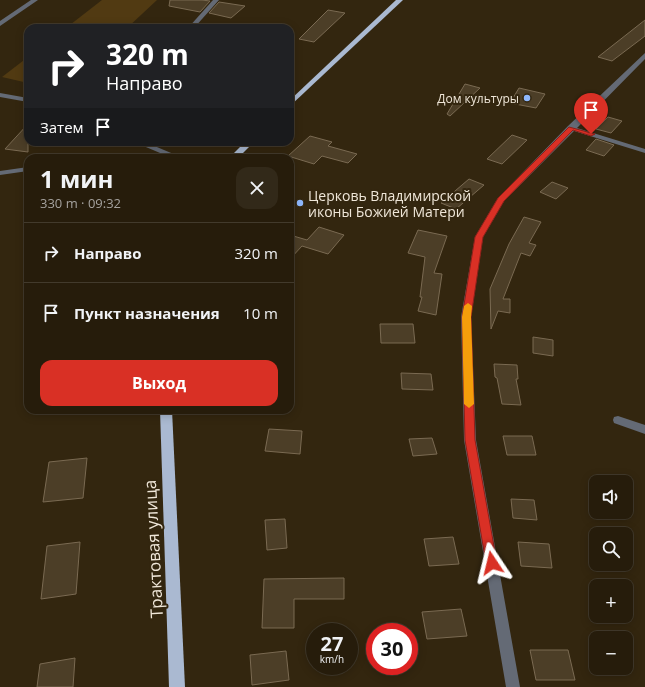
<!DOCTYPE html>
<html lang="ru">
<meta charset="utf-8">
<style>
body{margin:0;font-family:"Open Sans",sans-serif;background:#322919;color:#f1f3f6;height:100vh;display:flex;flex-direction:column;font-size:15px;white-space:nowrap}
*{box-sizing:border-box;margin:0}
p{font-size:13px;color:#a4a19d}
.icon{flex:none;width:22px;height:22px;fill:none;stroke:currentColor;stroke-width:2;stroke-linecap:round;stroke-linejoin:round}
.map{position:relative;flex:1;overflow:hidden}
.drawer{position:absolute;left:24px;top:154px;width:270px;height:260px;display:flex;flex-direction:column;background:#261c0b;border-radius:12px;box-shadow:0 2px 10px #0003,0 0 0 1px #423a2c}
.drawer>*{flex:none}
.guide{position:absolute;left:24px;top:24px;width:270px;height:122px;border-radius:12px;box-shadow:0 2px 10px #0003,0 0 0 1px #423a2c;background:#202124;color:#fff;overflow:hidden}
.tools{position:absolute;left:589px;top:475px;display:grid;gap:8px}
.tools a{display:grid;place-items:center;width:44px;height:44px;border-radius:8px;background:#261c0b;box-shadow:0 2px 10px #0003,0 0 0 1px #423a2c;font-size:20px}
.speed{position:absolute;left:306px;top:623px;display:flex;gap:8px;font-size:20px;font-weight:700;text-align:center}
.speed>*{display:grid;place-content:center;width:52px;height:52px;border-radius:50%;background:#261c0b;box-shadow:0 2px 10px #0003,0 0 0 1px #423a2c;line-height:1}
.speed small{font-size:10px;font-weight:400}
.speed .limit{border:6px solid #d22;background:#fff;color:#111}
.pin{position:absolute;display:grid;place-items:center;width:34px;height:34px;color:#fff;margin:-41px -17px;border-radius:50% 50% 50% 0;rotate:-45deg;box-shadow:0 0 4px #0007}
.pin .icon{rotate:45deg}
.me{position:absolute;width:44px;margin:-22px;rotate:350deg;stroke-linejoin:round;filter:drop-shadow(0 0 3px #0008)}
.turn{display:flex;align-items:center;gap:14px;height:84px;padding:0 16px;font-size:18px}
.turn .icon{width:52px;height:52px;stroke-width:2.5}
.turn b{display:block;font-size:28px;line-height:34px}
.then{display:flex;align-items:center;height:38px;padding:0 16px;background:#0003;gap:8px;font-size:15px}
.round{display:grid;place-items:center;flex:none;width:42px;height:42px;border-radius:12px;background:#322919}
.overview{display:flex;align-items:center;justify-content:space-between;height:68px;padding:0 16px}
h1{font-size:24px;font-weight:700;line-height:30px}
.cta{display:flex;gap:8px;margin-top:auto;padding:8px 16px}
.cta a{flex:1;height:46px;border-radius:12px;background:#d93025;color:#fff;font-size:16px;font-weight:700;line-height:46px;text-align:center}
ul{padding:0;list-style:none}
li{display:flex;align-items:center;gap:12px;height:60px;padding:0 16px;border-top:1px solid #423a2c}
li div{flex:1}
li b{display:block;font-size:15px}
li em{font-style:normal}
.map>svg:first-child{display:block}
</style>
<div class="map">
<svg width="645" height="687" viewBox="0 0 645 687">
<rect width="100%" height="100%" fill="#33260f"/>
<g fill="#513a12">
<path d="M102,0h55l-30,28h-61z"/>
<path d="M28,57v26l-26,-6z"/>
</g>
<g fill="#4c3e27" stroke="#7a6a52">
<path d="M170,0h32l8,1 -10,11 -31,-6z"/>
<path d="M219,2l26,4 -14,12 -22,-5z"/>
<path d="M328,10l17,3 -31,29 -15,-3z"/>
<path d="M645,20v16l-33,25 -14,-4z"/>
<path d="M465,84l15,4 -30,28 -3,-2z"/>
<path d="M519,88l26,6 -9,14 -26,-5z"/>
<path d="M608,117l14,4 -11,12 -15,-4z"/>
<path d="M28,124v28l-23,-3z"/>
<path d="M512,135l15,5 -25,24 -15,-5z"/>
<path d="M310,136l22,6 -4,4 29,8 -9,9 -26,-7 -8,8 -26,-8z"/>
<path d="M596,139l18,6 -10,11 -18,-6z"/>
<path d="M469,179l15,6 -28,24 -15,-6z"/>
<path d="M552,182l16,6 -12,11 -16,-7z"/>
<path d="M524,217l17,5 -12,21 7,2 -6,11 -9,-3 -18,46h7v14l-12,-2 -7,18 -1,-40 19,-45z"/>
<path d="M319,227l25,8 -16,19 -26,-8 -12,13v-24l17,5z"/>
<path d="M418,230l29,6 -13,37 8,1 -6,41 -18,-4 4,-14h-2l5,-40 -17,-4z"/>
<path d="M380,324h33l2,19h-34z"/>
<path d="M533,337l20,3v16l-20,-3z"/>
<path d="M494,364l23,1 1,14h-2l5,26 -19,-1 -5,-26 -2,-1z"/>
<path d="M401,373l30,1 2,16 -31,-1z"/>
<path d="M269,429l33,2 -2,23 -35,-3z"/>
<path d="M503,436h29l4,19h-29z"/>
<path d="M432,438l5,16 -24,2 -4,-17z"/>
<path d="M87,458l-4,40 -40,4 6,-40z"/>
<path d="M511,499l23,1 3,20 -24,-2z"/>
<path d="M285,519l2,29 -20,2 -2,-30z"/>
<path d="M453,537l6,27 -30,2 -5,-27z"/>
<path d="M80,542l-4,52 -35,5 6,-53z"/>
<path d="M518,542l31,2 3,24 -31,-2z"/>
<path d="M344,578v21h-50v29h-32l2,-49z"/>
<path d="M461,609l6,27 -40,3 -5,-27z"/>
<path d="M530,650h38l7,30h-39z"/>
<path d="M286,651l3,29 -37,5 -2,-30z"/>
<path d="M75,658l-2,29h-36l3,-23z"/>
</g>
<g fill="none" stroke-linecap="round" stroke-linejoin="round">
<g fill="#646a75" fill-rule="evenodd">
<path d="M31,0h7l-38,26v-5z"/>
<path d="M213,0h6l-25,28h-6z"/>
<path d="M645,53v6l-68,69 68,21v4l-71,-22 -70,70 -21,36 -12,80 5,123 44,247h-14l-42,-247 -3,-123 14,-80 23,-39 70,-72z"/>
<path d="M0,93l28,5v4l-28,-5z"/>
<path d="M134,142h11l38,16h-11z"/>
<path d="M28,167v4l-28,4v-4z"/>
<path d="M618,416l27,9v9l-31,-11 -1,-3 1,-3z"/>
</g>
<g fill="#aab9d1" fill-rule="evenodd">
<path d="M396,0h7l-113,106v-6z"/>
<path d="M245,142h9l-16,16h-9z"/>
<path d="M160,410h12l13,277h-16z"/>
</g>
</g>
<path fill="#d93025" stroke="#8d1f18" d="M569,127l26,7 -4,2 -18,-6 -69,71 -21,36 -12,80 4,123 22,123 -1,4 -4,2 -5,-2 -1,-4 -21,-123 -3,-123 13,-80 23,-39z"/>
<path fill="#f59e0b" d="M468,303l4,3 -1,11 3,87 -5,4 -5,-4 -2,-87 2,-11z"/>
<g fill="#8fb8fd" stroke="#33260f" stroke-width="1.5">
<circle cx="527" cy="98" r="4"/>
<circle cx="300" cy="203" r="4"/>
</g>
<g text-anchor="middle" dominant-baseline="central" stroke-width="4" stroke-linejoin="round" paint-order="stroke">
<g font-size="12" fill="#efe6d8" stroke="#33260f" text-anchor="end">
<text x="519" y="98">Дом культуры</text>
</g>
<g font-size="14" fill="#efe6d8" stroke="#33260f" text-anchor="start">
<text x="308" y="195">Церковь Владимирской<tspan x="308" dy="16">иконы Божией Матери</tspan></text>
</g>
<g font-size="17" fill="#efe6d8" stroke="#33260f">
<text transform="translate(153 549) rotate(-93)">Трактовая улица</text>
</g>
</g>
</svg>
<div class="tools">
<a><svg class="icon" aria-label="sound" viewBox="0 0 24 24"><path d="M4 9h4l5-4v14l-5-4H4zM17 9q2 3 0 6"/></svg></a>
<a><svg class="icon" aria-label="search" viewBox="0 0 24 24"><circle cx="10" cy="10" r="6"/><path d="M15 15l6 6"/></svg></a>
<a>+</a>
<a>−</a>
</div>
<div class="speed"><div>27<small>km/h</small></div><div class="limit">30</div></div>
<div class="pin" style="left:591px;top:134px;background:#d93025"><svg class="icon" aria-label="arrive" viewBox="0 0 24 24"><path d="M6 21V4h12l-3 4 3 4H6"/></svg></div>
<svg class="me" style="left:492px;top:563px" viewBox="-20 -20 40 40"><path d="M0-17L14 15 0 8-14 15z" fill="#d93025" stroke="#fff" stroke-width="4"/></svg>
<div class="guide">
<div class="turn"><svg class="icon" aria-label="right" viewBox="0 0 24 24"><path d="M7 20v-9h11M14 6l5 5-5 5"/></svg><div><b>320 m</b>Направо</div></div>
<div class="then">Затем<svg class="icon" aria-label="arrive" viewBox="0 0 24 24"><path d="M6 21V4h12l-3 4 3 4H6"/></svg></div>
</div>
<section class="drawer">
<div class="overview"><div><h1>1 мин</h1><p>330 m · 09:32</p></div><a class="round"><svg class="icon" aria-label="close" viewBox="0 0 24 24"><path d="M6 6l12 12M18 6L6 18"/></svg></a></div>
<ul>
<li><svg class="icon" aria-label="right" viewBox="0 0 24 24"><path d="M7 20v-9h11M14 6l5 5-5 5"/></svg><div><b>Направо</b></div><em>320 m</em></li>
<li><svg class="icon" aria-label="arrive" viewBox="0 0 24 24"><path d="M6 21V4h12l-3 4 3 4H6"/></svg><div><b>Пункт назначения</b></div><em>10 m</em></li>
</ul>
<div class="cta"><a>Выход</a></div>
</section>
</div>
